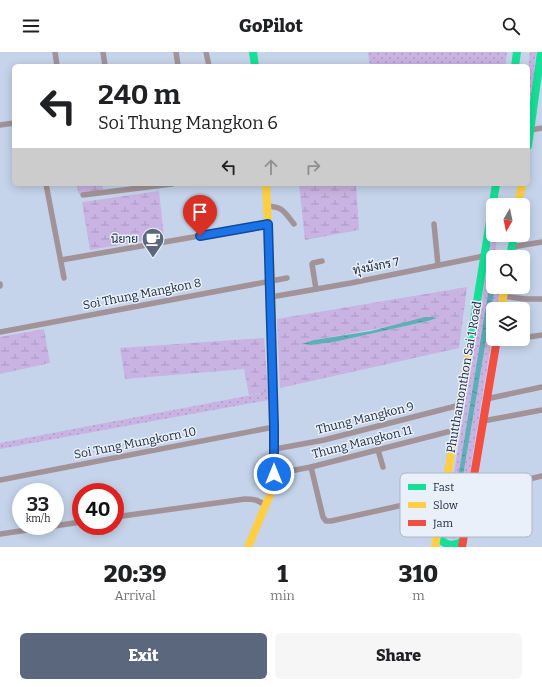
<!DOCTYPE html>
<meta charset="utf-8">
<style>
body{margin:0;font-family:Bitter,Sarabun,serif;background:#f6f6f6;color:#202124;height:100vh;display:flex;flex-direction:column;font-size:15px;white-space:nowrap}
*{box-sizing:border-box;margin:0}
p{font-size:13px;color:#757577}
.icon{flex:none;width:22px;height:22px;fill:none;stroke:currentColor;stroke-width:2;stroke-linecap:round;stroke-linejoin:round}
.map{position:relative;height:495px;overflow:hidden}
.side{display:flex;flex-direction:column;background:#fff;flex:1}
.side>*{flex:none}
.guide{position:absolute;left:12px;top:12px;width:518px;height:122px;border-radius:6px;box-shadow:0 2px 10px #0003;background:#fff;color:#202124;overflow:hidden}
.needle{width:26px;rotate:189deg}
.buttons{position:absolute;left:486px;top:146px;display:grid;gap:8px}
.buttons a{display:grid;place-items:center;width:44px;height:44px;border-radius:6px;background:#fff;box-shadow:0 2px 10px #0003;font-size:20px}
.speed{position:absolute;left:12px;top:431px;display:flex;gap:8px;font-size:20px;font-weight:700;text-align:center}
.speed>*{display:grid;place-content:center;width:52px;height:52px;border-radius:50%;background:#fff;box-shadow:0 2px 10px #0003;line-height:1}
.speed small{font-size:10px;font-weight:400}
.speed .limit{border:6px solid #d22;background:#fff;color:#111}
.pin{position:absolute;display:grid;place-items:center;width:34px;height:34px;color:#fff;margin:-41px -17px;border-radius:50% 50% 50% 0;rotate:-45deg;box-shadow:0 0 4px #0007}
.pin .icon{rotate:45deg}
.me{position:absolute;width:44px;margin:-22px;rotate:0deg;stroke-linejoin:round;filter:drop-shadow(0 0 3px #0008)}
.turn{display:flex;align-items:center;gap:14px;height:84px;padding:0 20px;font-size:18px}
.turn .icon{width:52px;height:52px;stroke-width:2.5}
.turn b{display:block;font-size:28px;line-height:34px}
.lanes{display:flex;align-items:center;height:38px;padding:0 20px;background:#0003;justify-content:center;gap:20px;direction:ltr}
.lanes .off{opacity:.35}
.eta{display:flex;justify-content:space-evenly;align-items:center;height:68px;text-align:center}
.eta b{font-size:24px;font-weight:800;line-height:28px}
.primary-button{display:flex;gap:8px;margin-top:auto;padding:8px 20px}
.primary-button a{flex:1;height:46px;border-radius:6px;background:#5a677c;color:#fff;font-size:16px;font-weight:800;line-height:46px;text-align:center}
.primary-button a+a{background:#f6f6f6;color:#202124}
header{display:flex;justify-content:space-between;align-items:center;height:52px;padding:0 20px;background:#fff;font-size:18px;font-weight:800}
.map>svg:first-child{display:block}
</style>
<header><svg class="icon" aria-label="menu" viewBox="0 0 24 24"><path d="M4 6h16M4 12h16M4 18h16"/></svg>GoPilot<svg class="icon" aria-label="search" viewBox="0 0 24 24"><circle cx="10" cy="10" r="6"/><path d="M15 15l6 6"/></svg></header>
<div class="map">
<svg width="542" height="495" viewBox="0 0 542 495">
<defs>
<pattern id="grass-dots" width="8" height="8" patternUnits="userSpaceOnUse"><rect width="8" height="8" fill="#c9b3e2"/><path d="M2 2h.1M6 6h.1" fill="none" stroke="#ac9ac3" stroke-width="1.8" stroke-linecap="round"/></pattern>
<pattern id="wetland-marsh" width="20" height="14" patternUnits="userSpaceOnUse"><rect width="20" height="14" fill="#c9b3e2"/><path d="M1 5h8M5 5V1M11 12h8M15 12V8" fill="none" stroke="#ac9ac3"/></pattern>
<pattern id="water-ripples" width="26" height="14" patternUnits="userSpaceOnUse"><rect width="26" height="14" fill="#60aeb7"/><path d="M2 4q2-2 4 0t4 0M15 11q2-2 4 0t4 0" fill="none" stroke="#4f8e96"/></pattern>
</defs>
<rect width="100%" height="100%" fill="#c5d4ea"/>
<g fill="url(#grass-dots)">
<path d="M368,0h139l-2,14h-135z"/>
<path d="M530,0h6l-3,30 -5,31v-44z"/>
<path d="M493,179v4h5l-4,22h-1v6l-44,270v3l4,-1 42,-248h5l-3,22h-4v23l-34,206c-5,1 -9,1 -14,0l-2,-3 1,-5 14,-81z"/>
<path d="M268,340l1,8 -269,49v-6z"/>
</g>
<g fill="url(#wetland-marsh)" fill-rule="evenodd">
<path d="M76,132h26l1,6 -24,4z"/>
<path d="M299,132h57l3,46 -54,10z"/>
<path d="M159,139l5,46 -74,13 -8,-48z"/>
<path d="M467,235l-8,61 -179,40 -3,-69zM436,266l-8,3 -94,21 -23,3 -9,-1 12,-4z"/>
<path d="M44,277l6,34 -50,11v-37z"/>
<path d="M264,286l4,54 -19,3 -5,-26 -119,10 -5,-31z"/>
</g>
<g fill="url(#water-ripples)">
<path d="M493,211v24h2l-42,248 -4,1v-3z"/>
<path d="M425,265h8l4,1 -9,3 -94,21 -23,3 -10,-1 13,-4 57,-9z"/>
</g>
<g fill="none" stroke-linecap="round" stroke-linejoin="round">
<g stroke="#a29398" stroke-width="5.5">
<path d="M55,0l2,14"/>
<path d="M103,0l2,14"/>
<path d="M176,0l2,14"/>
<path d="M206,0l3,14"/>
<path d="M0,73l14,-2"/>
<path d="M531,78l11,-2"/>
<path d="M46,132l18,94"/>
<path d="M83,143l89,-11"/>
<path d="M267,154c17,1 17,6 27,18"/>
<path d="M434,172l4,41"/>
<path d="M512,195l30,-5"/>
<path d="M61,208l207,-36"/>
<path d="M0,232v2"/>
<path d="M316,237l-4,-25 1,-1 9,-2"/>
<path d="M503,244l22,3h17"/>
<path d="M271,245l80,-14 133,-27"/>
<path d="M0,280l287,-54"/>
<path d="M523,286l19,-3"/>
<path d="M496,292l23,-5"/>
<path d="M486,347l56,-12"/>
<path d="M483,369l59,-11"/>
<path d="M275,397l49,-9 136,-35"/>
<path d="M378,398l5,17"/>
<path d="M311,415l12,50 3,4h5l113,-25"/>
<path d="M274,422l37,-7 144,-37"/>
<path d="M0,428l274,-53"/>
<path d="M471,441l71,-17"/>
<path d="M115,465l130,-18c9,0 14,1 21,7"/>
<path d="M0,482l81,-12"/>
</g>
<g stroke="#16e098" stroke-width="8">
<path d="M253,0l2,14"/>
<path d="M515,14l2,-14"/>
<path d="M528,94l13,-94"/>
<path d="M510,205l4,-22"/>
<path d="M469,299l27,-167"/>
<path d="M437,484c9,10 14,11 26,5"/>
</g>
<g stroke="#ffcf43" stroke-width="8">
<path d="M518,153l4,-21"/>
<path d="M501,257l4,-22"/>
<path d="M248,495l24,-57 2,-16v-47l-3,-146 -5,-97"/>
<path d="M435,495l34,-196"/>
</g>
<path stroke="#f24e42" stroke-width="8" d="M462,495l35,-208"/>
</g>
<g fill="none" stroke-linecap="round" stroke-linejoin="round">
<g stroke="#114b97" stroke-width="10">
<path id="route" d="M200,184l68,-12 6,203v47"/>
</g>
<use href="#route" stroke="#1a73e8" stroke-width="7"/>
</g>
<defs>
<g id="cafe-pin" transform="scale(1.15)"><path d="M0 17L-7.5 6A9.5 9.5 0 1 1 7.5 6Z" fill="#5a677c" stroke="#e9f0fa"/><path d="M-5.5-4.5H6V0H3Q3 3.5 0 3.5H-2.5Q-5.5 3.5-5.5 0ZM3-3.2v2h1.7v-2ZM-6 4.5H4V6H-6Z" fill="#fff"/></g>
</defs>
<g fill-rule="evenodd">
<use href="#cafe-pin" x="153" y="187"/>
</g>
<g text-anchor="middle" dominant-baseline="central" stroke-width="3" stroke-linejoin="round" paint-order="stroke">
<g font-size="12" fill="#202d41" stroke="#e9f0fa" text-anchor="end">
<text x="138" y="187">นิยาย</text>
</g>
<g font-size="12" fill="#202d41" stroke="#e9f0fa">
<text transform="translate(376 214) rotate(-11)">ทุ่งมังกร 7</text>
<text transform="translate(142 242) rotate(-11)">Soi Thung Mangkon 8</text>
<text transform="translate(464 325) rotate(-80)">Phutthamonthon Sai 1 Road</text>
<text transform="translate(365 366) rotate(-14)">Thung Mangkon 9</text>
<text transform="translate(362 390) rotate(-14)">Thung Mangkon 11</text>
<text transform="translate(135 391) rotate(-11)">Soi Tung Mungkorn 10</text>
</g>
</g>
<rect x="400" y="421" width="132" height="64" rx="6" fill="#e9f0fa" stroke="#adb6c2" stroke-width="1"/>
<rect x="408" y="432" width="18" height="6" fill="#16e098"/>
<rect x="408" y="450" width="18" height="6" fill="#ffcf43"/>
<rect x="408" y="468" width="18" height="6" fill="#f24e42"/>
<g font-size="11" fill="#202d41">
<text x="433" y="439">Fast</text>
<text x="433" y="457">Slow</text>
<text x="433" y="475">Jam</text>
</g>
</svg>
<div class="buttons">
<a><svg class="needle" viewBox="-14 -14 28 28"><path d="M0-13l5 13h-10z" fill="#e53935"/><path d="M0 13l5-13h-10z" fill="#757577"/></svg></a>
<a><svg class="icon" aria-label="search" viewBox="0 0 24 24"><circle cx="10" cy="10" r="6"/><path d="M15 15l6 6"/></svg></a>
<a><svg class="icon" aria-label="layers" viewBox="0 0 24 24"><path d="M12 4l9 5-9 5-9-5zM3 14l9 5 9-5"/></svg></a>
</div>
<div class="speed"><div>33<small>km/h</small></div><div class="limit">40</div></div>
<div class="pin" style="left:200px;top:184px;background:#d93025"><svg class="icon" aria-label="arrive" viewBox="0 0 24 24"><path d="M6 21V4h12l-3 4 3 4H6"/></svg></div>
<svg class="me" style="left:274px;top:422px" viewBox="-20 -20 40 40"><circle r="17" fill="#1a73e8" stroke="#fff" stroke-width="3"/><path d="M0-11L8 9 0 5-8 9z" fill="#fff"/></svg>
<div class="guide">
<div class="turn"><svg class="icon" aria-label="left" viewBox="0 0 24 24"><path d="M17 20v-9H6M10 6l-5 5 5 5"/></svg><div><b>240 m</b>Soi Thung Mangkon 6</div></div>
<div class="lanes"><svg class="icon" aria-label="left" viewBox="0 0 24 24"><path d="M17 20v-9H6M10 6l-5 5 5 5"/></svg><svg class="icon off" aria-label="ahead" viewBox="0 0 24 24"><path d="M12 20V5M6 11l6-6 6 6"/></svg><svg class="icon off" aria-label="right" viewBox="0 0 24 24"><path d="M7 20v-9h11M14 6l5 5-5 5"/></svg></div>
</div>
</div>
<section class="side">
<div class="eta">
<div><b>20:39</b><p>Arrival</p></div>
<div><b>1</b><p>min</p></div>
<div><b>310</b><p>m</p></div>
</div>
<div class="primary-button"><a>Exit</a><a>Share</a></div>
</section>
